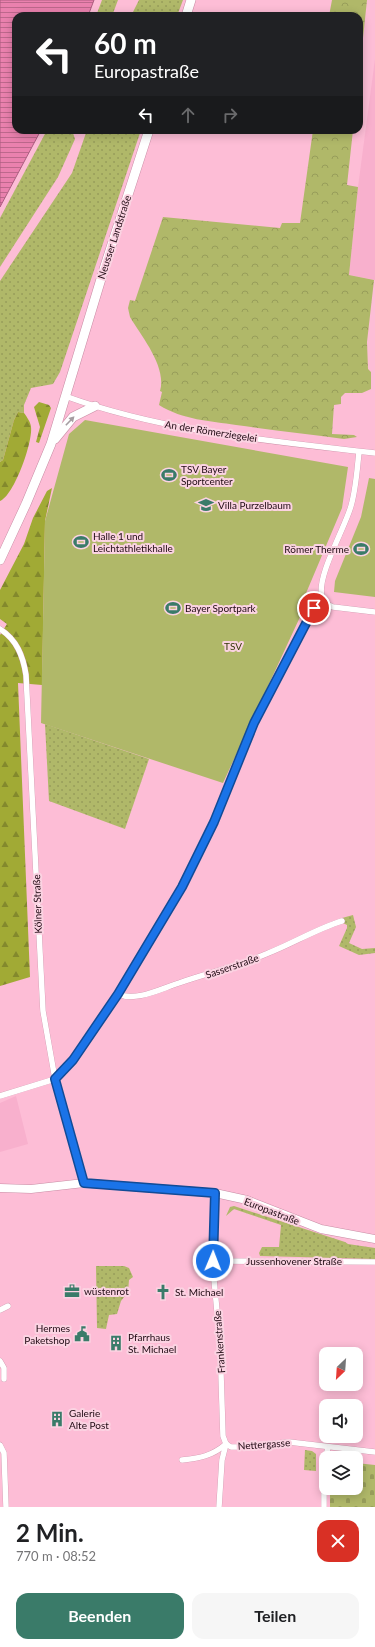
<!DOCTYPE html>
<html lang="de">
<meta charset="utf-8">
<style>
body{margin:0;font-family:Lato,sans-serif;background:#f6f6f6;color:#202124;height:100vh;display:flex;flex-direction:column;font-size:15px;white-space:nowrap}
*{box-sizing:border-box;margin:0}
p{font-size:13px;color:#757577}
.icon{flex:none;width:22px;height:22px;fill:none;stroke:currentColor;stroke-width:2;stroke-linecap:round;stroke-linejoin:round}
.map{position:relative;height:1507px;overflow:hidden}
.details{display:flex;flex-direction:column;background:#fff;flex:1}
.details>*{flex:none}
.top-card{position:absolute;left:12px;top:12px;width:351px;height:122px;border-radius:12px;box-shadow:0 2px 10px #0003;background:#202124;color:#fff;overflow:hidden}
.needle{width:26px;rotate:205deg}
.controls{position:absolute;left:319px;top:1347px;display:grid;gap:8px}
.controls a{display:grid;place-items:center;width:44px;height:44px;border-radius:8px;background:#fff;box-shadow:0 2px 10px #0003;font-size:20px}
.pin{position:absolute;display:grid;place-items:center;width:34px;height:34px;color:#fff;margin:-17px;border:2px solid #fff;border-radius:50%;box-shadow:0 1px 4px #0007}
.me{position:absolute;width:44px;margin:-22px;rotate:1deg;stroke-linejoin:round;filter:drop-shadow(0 0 3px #0008)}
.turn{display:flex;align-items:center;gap:14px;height:84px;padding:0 16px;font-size:18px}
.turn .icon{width:52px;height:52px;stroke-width:2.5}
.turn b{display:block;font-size:28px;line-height:34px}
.lanes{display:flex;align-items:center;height:38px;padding:0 16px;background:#0003;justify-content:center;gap:20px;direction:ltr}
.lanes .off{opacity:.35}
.round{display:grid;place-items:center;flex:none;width:42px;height:42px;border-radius:12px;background:#f6f6f6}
.headline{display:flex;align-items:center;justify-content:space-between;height:68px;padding:0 16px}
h1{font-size:24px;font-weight:700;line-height:30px}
.primary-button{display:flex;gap:8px;margin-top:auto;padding:8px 16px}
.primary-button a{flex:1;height:46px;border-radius:12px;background:#3a7b69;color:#fff;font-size:16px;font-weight:700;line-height:46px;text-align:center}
.primary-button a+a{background:#f6f6f6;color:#202124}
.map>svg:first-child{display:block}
</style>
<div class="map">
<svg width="375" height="1507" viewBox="0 0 375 1507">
<defs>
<pattern id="grass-dots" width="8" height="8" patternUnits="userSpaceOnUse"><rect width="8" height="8" fill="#b0b869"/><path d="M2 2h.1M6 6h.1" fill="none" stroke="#979d5a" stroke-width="1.8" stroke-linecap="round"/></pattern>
<pattern id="forest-firs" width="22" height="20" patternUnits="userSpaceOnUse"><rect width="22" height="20" fill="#a1aa35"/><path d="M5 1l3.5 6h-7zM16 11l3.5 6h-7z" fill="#83892c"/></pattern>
<pattern id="cemetery-stones" width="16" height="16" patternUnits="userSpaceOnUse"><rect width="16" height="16" fill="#b0b869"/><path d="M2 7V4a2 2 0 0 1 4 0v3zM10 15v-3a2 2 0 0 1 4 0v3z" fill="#979d5a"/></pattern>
<pattern id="park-crowns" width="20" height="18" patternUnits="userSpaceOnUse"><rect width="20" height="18" fill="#b0b869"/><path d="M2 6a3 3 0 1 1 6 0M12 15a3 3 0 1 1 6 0" fill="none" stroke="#979d5a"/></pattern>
<pattern id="water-rules" width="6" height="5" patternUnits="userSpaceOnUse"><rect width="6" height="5" fill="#ea81ae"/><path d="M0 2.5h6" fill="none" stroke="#bd688c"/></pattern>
</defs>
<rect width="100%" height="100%" fill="#fdbdd6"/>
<g fill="#f8b0cd">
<path d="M375,59v221l-26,-5 9,-88z"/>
<path d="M16,1096l12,48 -28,8v-49z"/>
</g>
<g fill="url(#grass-dots)">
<path d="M102,0h16l-6,16h-16z"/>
<path d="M139,0h44l-6,16h-46z"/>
<path d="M47,130h25l3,9 -17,38 -58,90v-49z"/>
<path d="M87,130h54l-81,242 -7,12 -22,4 -7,17v8l-6,-1 -4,8 -11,40 -3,2v-181l72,-108z"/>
<path d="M45,724l104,35 -24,70 -76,-28z"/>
<path d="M353,915l3,12 -7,16 13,6 13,-1v5l-16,2 -20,-9 8,-18v-3l-4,-2 -1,-5z"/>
<path d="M234,1206l111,36 3,2 27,4v11l-115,-3 -1,-3 3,-6h17l2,-22 -47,-16 -8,7 4,-9z"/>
<path d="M96,1266h28l5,2 4,9 -4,3 -1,12 -7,9 -4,13 -8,1 -3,14 -9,-1z"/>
<path d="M305,1450l7,1 4,3v17l-12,-1z"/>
</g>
<g fill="url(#forest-firs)">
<path d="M39,402l10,3 2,3 -12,35 -3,-1 4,-15 -6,-20z"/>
<path d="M18,412l6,1c3,4 7,10 7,14 2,15 -17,69 -31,74v-39l3,-2 11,-40z"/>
<path d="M52,488l-7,33 -3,164 -24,-2 12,294 -30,9v-351l7,-11 -7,-5v-29l24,-46 9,-26 14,-27z"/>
</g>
<path fill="url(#cemetery-stones)" d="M356,1463l19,2v42h-45v-19h26z"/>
<g fill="url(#park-crowns)">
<path d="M332,0h35l-8,76v-60h-30z"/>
<path d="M313,130h40l-6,55 11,2 -9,88 25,5 -7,62 1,27 3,3v17l-9,4h-17l-4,4v7l-7,1 -2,29 22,1 3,2 -13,2c-36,-5 -72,-9 -108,-14 -26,-4 -53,-5 -77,-20l3,-13 -2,-1c7,-24 -18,-54 -30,-74l-2,-9 2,-8 5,1 28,-84 117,11 2,-5h18z"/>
</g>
<g fill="#b0b869">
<path d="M85,420l263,47 -6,41 -38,90 -4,19 -77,166 -182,-60 4,-202 24,-87z"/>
<path d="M369,478l6,1v118l-41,-5 1,-11 26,-64z"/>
</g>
<path fill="url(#water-rules)" stroke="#ad5d80" d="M0,0h94l-6,16h-72v114h25l-41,77z"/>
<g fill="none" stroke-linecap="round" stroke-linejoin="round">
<g stroke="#c88ca4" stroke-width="6">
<g id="street">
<path d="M65,396c99,36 206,45 310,57"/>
<path d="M359,452c-2,18 -3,37 -8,54 -6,22 -35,71 -29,91 1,5 6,8 11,10l42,5"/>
<path d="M0,629c17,11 23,27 26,46l17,336 12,68 29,104"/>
<path d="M118,994c18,8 42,-5 61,-11 29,-10 59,-17 87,-29 26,-10 50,-25 76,-33"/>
<path d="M0,1096l55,-17 18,-19 45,-66 64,-107 32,-65 40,-99 56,-109 12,-17"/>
<path d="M215,1193l-2,76 7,74 3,93 3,8"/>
<path d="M213,1261l162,1"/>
<path d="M0,1310l8,-4"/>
<path d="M0,1361l4,7v11"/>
<path d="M226,1444l5,3h11l47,-5 86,10"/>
<path d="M0,1445l4,8 2,54"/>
<path d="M182,1460c18,-2 30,-4 44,-16"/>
<path d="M219,1507l3,-47 4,-16"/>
<path d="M324,1507v-40l4,-20"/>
</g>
</g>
<g stroke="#c88ca4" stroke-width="9">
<path id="secondary" d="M0,1188l31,1 53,-6 131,10 32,7 74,29 54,10"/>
</g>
<g stroke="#c88ca4" stroke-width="10">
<g id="primary">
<path d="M186,16l5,-16"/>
<path d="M55,439l18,-22 22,-11"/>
<path d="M0,560l26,-56 25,-60 53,-175 45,-139"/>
</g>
</g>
<use href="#street" stroke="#fff" stroke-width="5.5"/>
<use href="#secondary" stroke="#fff" stroke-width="8"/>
<use href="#primary" stroke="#fff" stroke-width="9"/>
</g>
<defs><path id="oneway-solid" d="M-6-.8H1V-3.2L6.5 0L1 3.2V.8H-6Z"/></defs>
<use fill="#a59da1" href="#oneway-solid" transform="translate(70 421) rotate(-46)"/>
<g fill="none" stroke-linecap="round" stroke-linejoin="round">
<g stroke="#114b97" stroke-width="10">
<path id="route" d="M213,1261l2,-68 -131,-10 -29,-104 18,-19 45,-66 64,-107 32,-65 40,-99 60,-115"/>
</g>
<use href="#route" stroke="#1a73e8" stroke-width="7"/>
</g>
<defs>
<g id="stadium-bare" transform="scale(1.2)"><path d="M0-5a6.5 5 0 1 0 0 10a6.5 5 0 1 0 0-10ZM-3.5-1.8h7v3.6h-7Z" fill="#3a7b69" stroke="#fbd3e2" stroke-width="2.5" paint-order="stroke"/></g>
<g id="school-bare" transform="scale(1.2)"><path d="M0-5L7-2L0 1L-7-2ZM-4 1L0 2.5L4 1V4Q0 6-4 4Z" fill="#3a7b69" stroke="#fbd3e2" stroke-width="2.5" paint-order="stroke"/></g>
<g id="office-bare" transform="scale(1.2)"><path d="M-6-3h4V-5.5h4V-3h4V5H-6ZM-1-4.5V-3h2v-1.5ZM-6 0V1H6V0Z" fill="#3a7b69" stroke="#fbd3e2" stroke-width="2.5" paint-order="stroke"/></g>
<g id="church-bare" transform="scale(1.2)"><path d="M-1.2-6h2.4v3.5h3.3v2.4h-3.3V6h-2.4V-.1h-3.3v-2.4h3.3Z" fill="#3a7b69" stroke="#fbd3e2" stroke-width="2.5" paint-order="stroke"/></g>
<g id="civic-bare" transform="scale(1.2)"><path d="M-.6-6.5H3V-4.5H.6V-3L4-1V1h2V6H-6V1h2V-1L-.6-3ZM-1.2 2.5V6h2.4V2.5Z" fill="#3a7b69" stroke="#fbd3e2" stroke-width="2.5" paint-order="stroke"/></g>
<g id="building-bare" transform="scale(1.2)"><path d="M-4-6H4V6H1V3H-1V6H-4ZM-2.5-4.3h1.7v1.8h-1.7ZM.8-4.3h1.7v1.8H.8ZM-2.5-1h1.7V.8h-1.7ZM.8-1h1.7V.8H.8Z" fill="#3a7b69" stroke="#fbd3e2" stroke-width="2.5" paint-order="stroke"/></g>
</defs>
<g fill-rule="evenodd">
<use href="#stadium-bare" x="169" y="475"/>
<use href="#school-bare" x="206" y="505"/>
<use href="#stadium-bare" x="81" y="542"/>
<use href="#stadium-bare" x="361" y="549"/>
<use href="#stadium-bare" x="173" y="608"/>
<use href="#office-bare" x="72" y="1291"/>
<use href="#church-bare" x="163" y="1292"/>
<use href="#civic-bare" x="82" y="1334"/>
<use href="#building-bare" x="116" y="1343"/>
<use href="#building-bare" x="57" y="1419"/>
</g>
<g text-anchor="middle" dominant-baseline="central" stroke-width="4" stroke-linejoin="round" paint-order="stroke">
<g font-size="10" fill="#1f0a13" stroke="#fbd3e2">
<text transform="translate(114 237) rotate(-72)">Neusser Landstraße</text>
<text transform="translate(211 431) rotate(9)">An der Römerziegelei</text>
<text transform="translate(37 904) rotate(-92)">Kölner Straße</text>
<text transform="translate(232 966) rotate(-19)">Sasserstraße</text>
<text transform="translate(272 1211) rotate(21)">Europastraße</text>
<text x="294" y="1261">Jussenhovener Straße</text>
<text transform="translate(219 1342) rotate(-94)">Frankenstraße</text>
<text transform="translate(264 1444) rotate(-4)">Nettergasse</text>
</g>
<g font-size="10" fill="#1f0a13" stroke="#fbd3e2" text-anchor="start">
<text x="181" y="469">TSV Bayer<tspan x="181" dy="12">Sportcenter</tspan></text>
<text x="218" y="505">Villa Purzelbaum</text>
<text x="93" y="536">Halle 1 und<tspan x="93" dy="12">Leichtathletikhalle</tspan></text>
<text x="349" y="549" text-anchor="end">Römer Therme</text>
<text x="185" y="608">Bayer Sportpark</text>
<text x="84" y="1291">wüstenrot</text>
<text x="175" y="1292">St. Michael</text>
<text x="70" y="1328" text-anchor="end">Hermes<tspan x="70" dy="12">Paketshop</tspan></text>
<text x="128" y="1337">Pfarrhaus<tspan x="128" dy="12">St. Michael</tspan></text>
<text x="69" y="1413">Galerie<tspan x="69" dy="12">Alte Post</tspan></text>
</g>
<g font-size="10" fill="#343807" stroke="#fbd3e2">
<text x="233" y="646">TSV</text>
</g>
</g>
</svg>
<div class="controls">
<a><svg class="needle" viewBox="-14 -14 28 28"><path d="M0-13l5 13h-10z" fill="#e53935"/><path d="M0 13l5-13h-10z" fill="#757577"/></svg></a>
<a><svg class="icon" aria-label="sound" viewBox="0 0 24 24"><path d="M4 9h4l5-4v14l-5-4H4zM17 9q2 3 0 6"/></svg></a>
<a><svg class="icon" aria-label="layers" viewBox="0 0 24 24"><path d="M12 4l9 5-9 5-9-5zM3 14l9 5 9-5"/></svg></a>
</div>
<div class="pin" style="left:314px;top:608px;background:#d93025"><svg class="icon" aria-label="arrive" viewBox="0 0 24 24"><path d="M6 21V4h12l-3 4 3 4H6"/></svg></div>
<svg class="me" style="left:213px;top:1261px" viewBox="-20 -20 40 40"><circle r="17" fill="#1a73e8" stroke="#fff" stroke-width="3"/><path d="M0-11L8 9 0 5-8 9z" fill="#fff"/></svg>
<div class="top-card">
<div class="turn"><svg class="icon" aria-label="left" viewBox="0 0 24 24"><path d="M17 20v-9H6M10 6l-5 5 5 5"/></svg><div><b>60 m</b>Europastraße</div></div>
<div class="lanes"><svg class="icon" aria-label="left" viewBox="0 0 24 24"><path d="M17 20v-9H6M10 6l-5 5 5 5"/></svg><svg class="icon off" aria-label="ahead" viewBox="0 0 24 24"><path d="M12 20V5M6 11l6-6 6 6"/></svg><svg class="icon off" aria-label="right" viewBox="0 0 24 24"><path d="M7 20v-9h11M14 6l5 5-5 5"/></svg></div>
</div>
</div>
<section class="details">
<div class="headline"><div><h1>2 Min.</h1><p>770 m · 08:52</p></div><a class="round" style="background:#d93025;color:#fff"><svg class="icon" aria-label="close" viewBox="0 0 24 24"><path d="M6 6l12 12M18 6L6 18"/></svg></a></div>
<div class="primary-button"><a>Beenden</a><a>Teilen</a></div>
</section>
